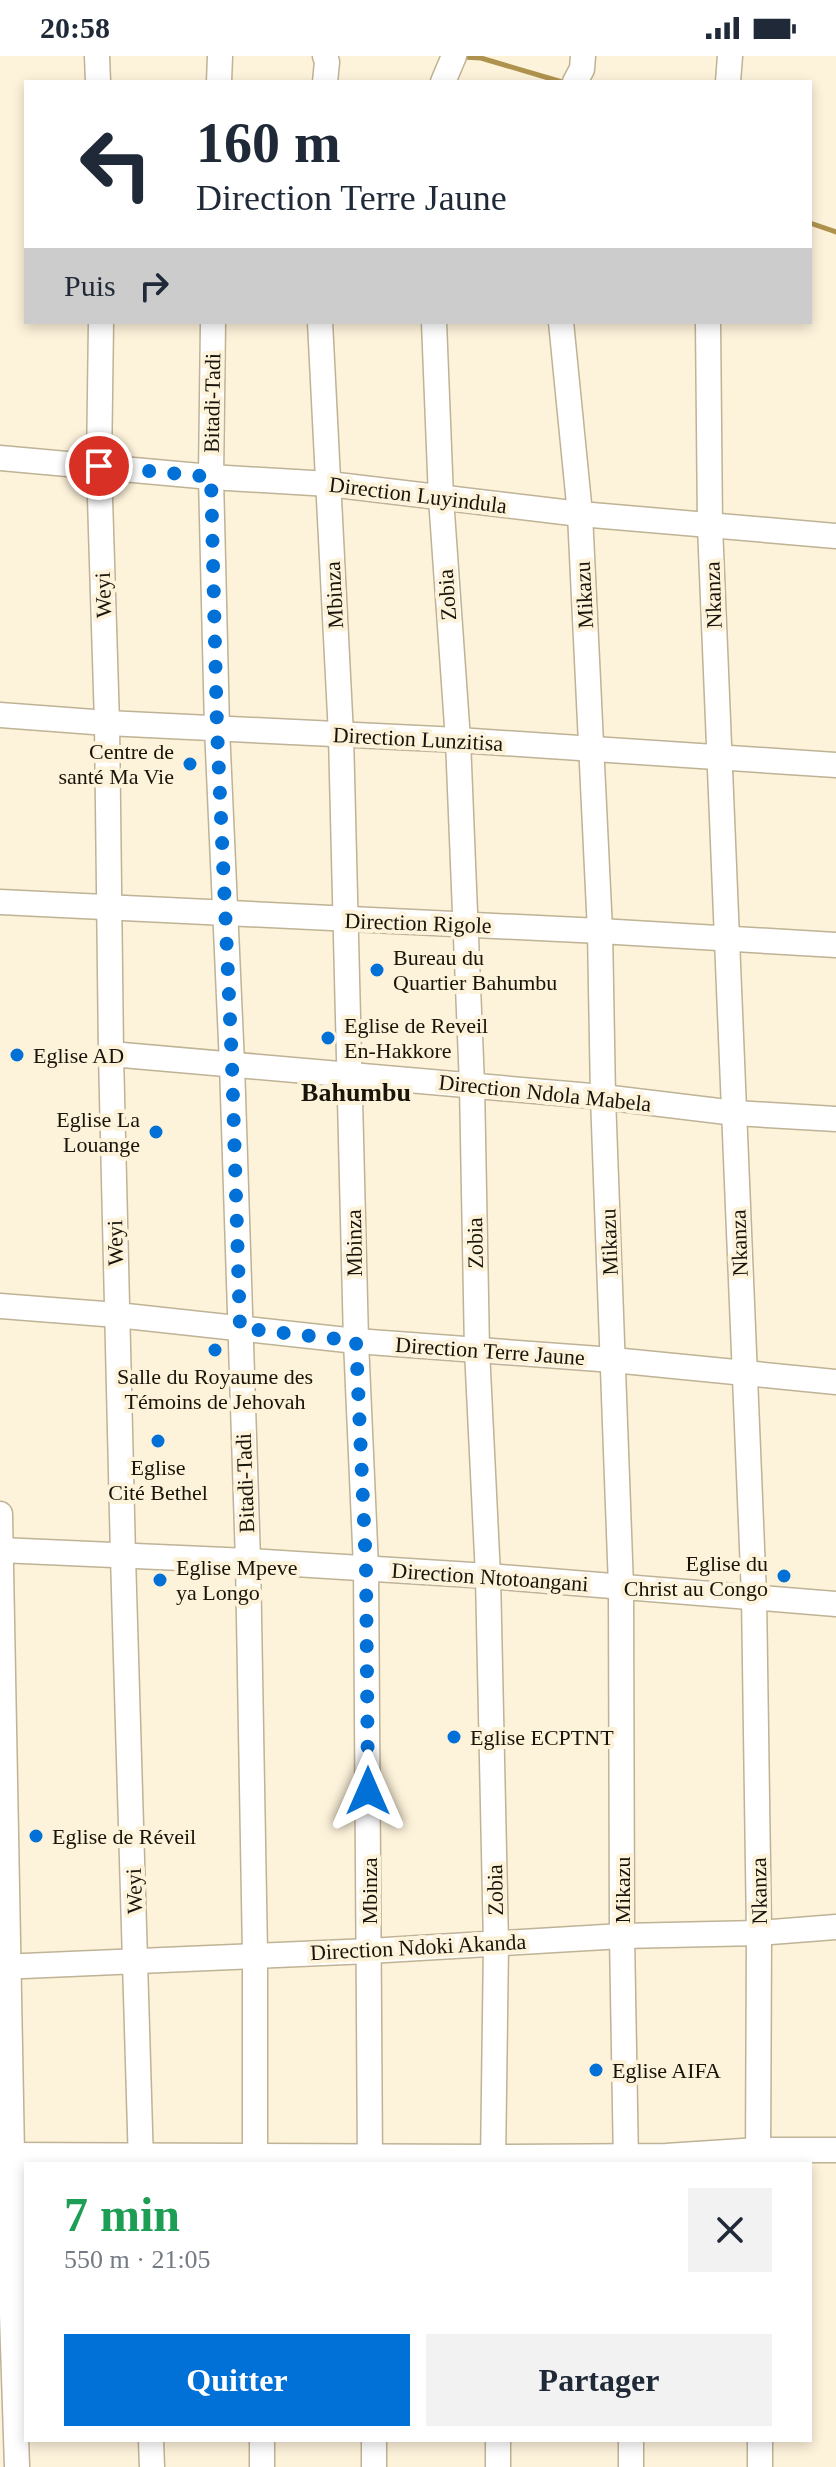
<!DOCTYPE html>
<html lang="fr">
<meta charset="utf-8">
<style>
body{margin:0;font-family:Georgia,serif;background:#f2f2f3;color:#1f2937;height:100vh;display:flex;flex-direction:column;font-size:30px;white-space:nowrap}
*{box-sizing:border-box;margin:0}
p{font-size:26px;color:#747a83}
.icon{flex:none;width:44px;height:44px;fill:none;stroke:currentColor;stroke-width:2;stroke-linecap:round;stroke-linejoin:round}
.map{position:relative;flex:1;overflow:hidden}
.drawer{position:absolute;left:24px;top:2106px;width:788px;height:280px;display:flex;flex-direction:column;background:#fff;border-radius:0px;box-shadow:0 4px 12px #0003}
.drawer>*{flex:none}
.guide{position:absolute;left:24px;top:24px;width:788px;height:244px;border-radius:0px;box-shadow:0 4px 12px #0003;background:#fff;color:#1f2937;overflow:hidden}
.pin{position:absolute;display:grid;place-items:center;width:68px;height:68px;color:#fff;margin:-34px;border:4px solid #fff;border-radius:50%;box-shadow:0 2px 8px #0007}
.me{position:absolute;width:88px;margin:-44px;rotate:0deg;stroke-linejoin:round;filter:drop-shadow(0 0 6px #0008)}
.turn{display:flex;align-items:center;gap:28px;height:168px;padding:0 40px;font-size:36px}
.turn .icon{width:104px;height:104px;stroke-width:2.5}
.turn b{display:block;font-size:56px;line-height:68px}
.then{display:flex;align-items:center;height:76px;padding:0 40px;background:#0003;gap:16px;font-size:30px}
.round{display:grid;place-items:center;flex:none;width:84px;height:84px;border-radius:0px;background:#f2f2f3}
.overview{display:flex;align-items:center;justify-content:space-between;height:136px;padding:0 40px}
h1{font-size:48px;font-weight:800;line-height:60px;color:#1e9e55}
.button{display:flex;gap:16px;margin-top:auto;padding:16px 40px}
.button a{flex:1;height:92px;border-radius:0px;background:#0170d7;color:#fff;font-size:32px;font-weight:800;line-height:92px;text-align:center}
.button a+a{background:#f2f2f3;color:#1f2937}
.status{display:flex;justify-content:space-between;align-items:center;height:56px;padding:0 40px;background:#fff;direction:ltr}
.status svg{height:22px;fill:currentColor}
.map>svg:first-child{display:block}
</style>
<div class="status"><b>20:58</b><svg viewBox="0 0 49 12"><path d="M0 12V9h3v3zM5 12V6h3v6zM10 12V3h3v9zM15 12V0h3v12zM26 1h20v11H26zM47 4h2v5h-2z"/></svg></div>
<div class="map">
<svg width="836" height="2411" viewBox="0 0 836 2411">
<rect width="100%" height="100%" fill="#fdf2da"/>
<g fill="none" stroke-linecap="round" stroke-linejoin="round">
<g stroke="#af924d" stroke-width="5">
<path d="M462,1l19,1 81,24"/>
<path d="M810,167l26,9"/>
</g>
<g stroke="#bfb295" stroke-width="27">
<g id="minor">
<path d="M97,0l1,26"/>
<path d="M325,0l2,6 -2,20"/>
<path d="M219,26l1,-26"/>
<path d="M443,26l11,-26"/>
<path d="M575,26l7,-13 1,-13"/>
<path d="M728,26l2,-26"/>
<path d="M101,266l-2,144 8,257 4,331 12,502 18,608"/>
<path d="M213,266l-2,155 6,251 15,336 16,497 7,394v209"/>
<path d="M320,266l21,413 15,606 10,227 4,596"/>
<path d="M434,266l7,176 17,242 14,345 5,265 11,226 8,368 -3,220"/>
<path d="M561,266l19,192 20,417 3,166 18,490 1,349 4,228"/>
<path d="M708,266l2,204 44,1070 5,337 -1,231"/>
<path d="M0,402l211,19 118,7 251,30 256,22"/>
<path d="M0,659l107,8 351,17 378,25"/>
<path d="M0,846l600,29 236,14"/>
<path d="M111,998l492,43 132,16 101,6"/>
<path d="M0,1250l117,9 239,26 257,19 223,22"/>
<path d="M0,1458l12,641v160l5,152"/>
<path d="M0,1494l248,11 240,15 348,28"/>
<path d="M0,1911l369,-16 253,-15 137,-3 77,-6"/>
<path d="M0,2099l493,2 173,-1 92,-6h78"/>
<path d="M151,2384l1,27"/>
<path d="M262,2384v27"/>
<path d="M374,2384v27"/>
<path d="M498,2384v27"/>
<path d="M631,2384v27"/>
<path d="M760,2384v27"/>
</g>
</g>
<use href="#minor" stroke="#fff" stroke-width="24"/>
</g>
<g fill="none" stroke-linecap="round" stroke-linejoin="round">
<path stroke="#0170d7" stroke-width="14" stroke-dasharray="0 25.2" d="M99,410l112,11 6,251 15,336 8,264 116,13 10,227 2,223"/>
</g>
<g fill="#0170d7" stroke="#fdf2da" stroke-width="3">
<circle cx="190" cy="708" r="8"/>
<circle cx="377" cy="914" r="8"/>
<circle cx="328" cy="982" r="8"/>
<circle cx="17" cy="999" r="8"/>
<circle cx="156" cy="1076" r="8"/>
<circle cx="215" cy="1294" r="8"/>
<circle cx="158" cy="1385" r="8"/>
<circle cx="784" cy="1520" r="8"/>
<circle cx="160" cy="1524" r="8"/>
<circle cx="454" cy="1681" r="8"/>
<circle cx="36" cy="1780" r="8"/>
<circle cx="596" cy="2014" r="8"/>
</g>
<g text-anchor="middle" dominant-baseline="central" stroke-width="8" stroke-linejoin="round" paint-order="stroke">
<g font-size="22" fill="#191409" stroke="#fdf2da">
<text transform="translate(212 347) rotate(-89)">Bitadi-Tadi</text>
<text transform="translate(418 439) rotate(7)">Direction Luyindula</text>
<text transform="translate(103 539) rotate(-92)">Weyi</text>
<text transform="translate(334 539) rotate(-93)">Mbinza</text>
<text transform="translate(447 539) rotate(-94)">Zobia</text>
<text transform="translate(584 539) rotate(-93)">Mikazu</text>
<text transform="translate(713 539) rotate(-92)">Nkanza</text>
<text transform="translate(418 683) rotate(3)">Direction Lunzitisa</text>
<text transform="translate(418 867) rotate(2)">Direction Rigole</text>
<text transform="translate(545 1037) rotate(6)">Direction Ndola Mabela</text>
<text transform="translate(609 1186) rotate(-92)">Mikazu</text>
<text transform="translate(115 1187) rotate(-91)">Weyi</text>
<text transform="translate(354 1187) rotate(-91)">Mbinza</text>
<text transform="translate(475 1187) rotate(-91)">Zobia</text>
<text transform="translate(739 1187) rotate(-92)">Nkanza</text>
<text transform="translate(490 1295) rotate(4)">Direction Terre Jaune</text>
<text transform="translate(245 1427) rotate(-92)">Bitadi-Tadi</text>
<text transform="translate(490 1521) rotate(4)">Direction Ntotoangani</text>
<text transform="translate(495 1834) rotate(-91)">Zobia</text>
<text transform="translate(622 1834) rotate(-90)">Mikazu</text>
<text transform="translate(134 1835) rotate(-92)">Weyi</text>
<text transform="translate(369 1835) rotate(-90)">Mbinza</text>
<text transform="translate(759 1835) rotate(-91)">Nkanza</text>
<text transform="translate(418 1891) rotate(-3)">Direction Ndoki Akanda</text>
</g>
<g font-size="22" fill="#191409" stroke="#fdf2da" text-anchor="start">
<text x="174" y="695" text-anchor="end">Centre de<tspan x="174" dy="25">santé Ma Vie</tspan></text>
<text x="393" y="901">Bureau du<tspan x="393" dy="25">Quartier Bahumbu</tspan></text>
<text x="344" y="969">Eglise de Reveil<tspan x="344" dy="25">En-Hakkore</tspan></text>
<text x="33" y="999">Eglise AD</text>
<text x="140" y="1063" text-anchor="end">Eglise La<tspan x="140" dy="25">Louange</tspan></text>
<text x="215" y="1320" text-anchor="middle">Salle du Royaume des<tspan x="215" dy="25">Témoins de Jehovah</tspan></text>
<text x="158" y="1411" text-anchor="middle">Eglise<tspan x="158" dy="25">Cité Bethel</tspan></text>
<text x="768" y="1507" text-anchor="end">Eglise du<tspan x="768" dy="25">Christ au Congo</tspan></text>
<text x="176" y="1511">Eglise Mpeve<tspan x="176" dy="25">ya Longo</tspan></text>
<text x="470" y="1681">Eglise ECPTNT</text>
<text x="52" y="1780">Eglise de Réveil</text>
<text x="612" y="2014">Eglise AIFA</text>
</g>
<g font-size="26" font-weight="bold" fill="#191409" stroke="#fdf2da">
<text x="356" y="1036">Bahumbu</text>
</g>
</g>
</svg>
<div class="pin" style="left:99px;top:410px;background:#d93025"><svg class="icon" aria-label="arrive" viewBox="0 0 24 24"><path d="M6 21V4h12l-3 4 3 4H6"/></svg></div>
<svg class="me" style="left:368px;top:1735px" viewBox="-20 -20 40 40"><path d="M0-17L14 15 0 8-14 15z" fill="#0170d7" stroke="#fff" stroke-width="4"/></svg>
<div class="guide">
<div class="turn"><svg class="icon" aria-label="left" viewBox="0 0 24 24"><path d="M17 20v-9H6M10 6l-5 5 5 5"/></svg><div><b>160 m</b>Direction Terre Jaune</div></div>
<div class="then">Puis<svg class="icon" aria-label="right" viewBox="0 0 24 24"><path d="M7 20v-9h11M14 6l5 5-5 5"/></svg></div>
</div>
<section class="drawer">
<div class="overview"><div><h1>7 min</h1><p>550 m · 21:05</p></div><a class="round"><svg class="icon" aria-label="close" viewBox="0 0 24 24"><path d="M6 6l12 12M18 6L6 18"/></svg></a></div>
<div class="button"><a>Quitter</a><a>Partager</a></div>
</section>
</div>
